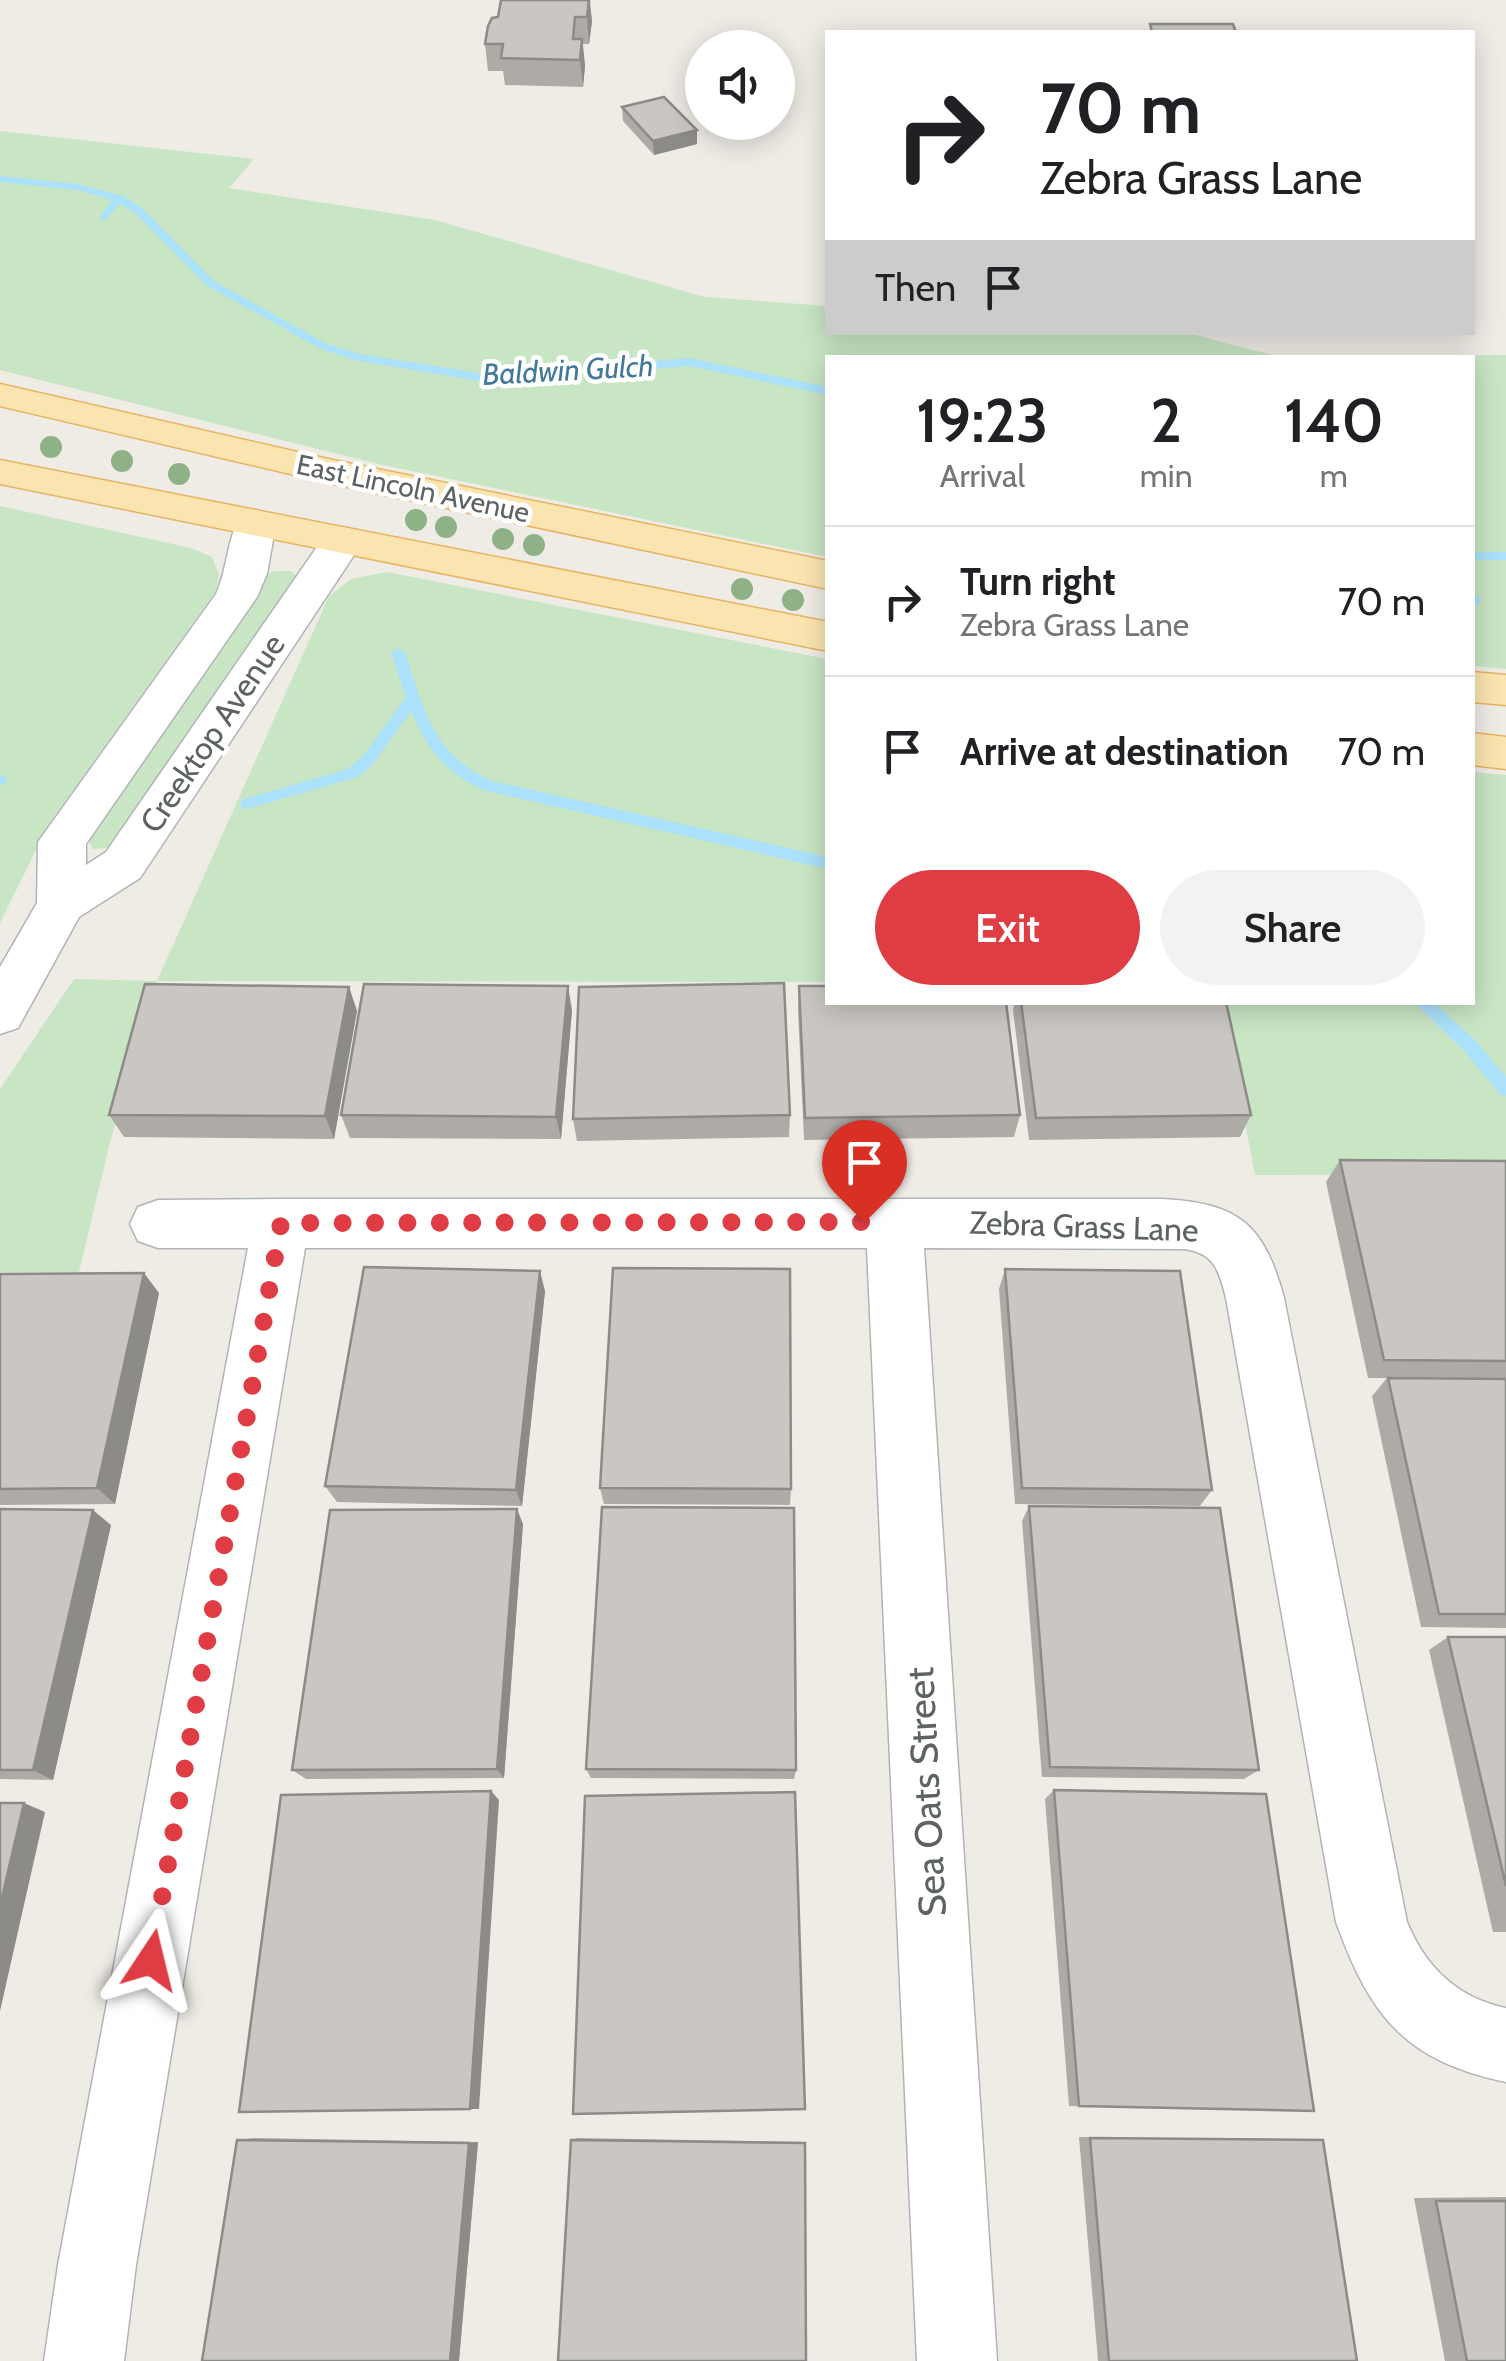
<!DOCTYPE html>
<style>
body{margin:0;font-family:Cabin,sans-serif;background:#f2f2f2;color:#202124;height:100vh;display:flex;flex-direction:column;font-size:38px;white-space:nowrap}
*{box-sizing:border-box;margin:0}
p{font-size:32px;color:#757577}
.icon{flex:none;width:55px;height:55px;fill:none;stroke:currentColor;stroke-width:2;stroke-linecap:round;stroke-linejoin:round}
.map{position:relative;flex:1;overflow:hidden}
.details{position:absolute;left:825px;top:355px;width:650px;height:650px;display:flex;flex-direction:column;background:#fff;border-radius:0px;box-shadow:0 5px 25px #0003}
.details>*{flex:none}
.banner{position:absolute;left:825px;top:30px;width:650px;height:305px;border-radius:0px;box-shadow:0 5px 25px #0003;background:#fff;color:#202124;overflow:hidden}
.controls{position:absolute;left:685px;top:30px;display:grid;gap:20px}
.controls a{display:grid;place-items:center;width:110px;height:110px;border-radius:50%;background:#fff;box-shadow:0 5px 25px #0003;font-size:50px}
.pin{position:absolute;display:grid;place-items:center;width:85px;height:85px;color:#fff;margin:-102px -42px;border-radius:50% 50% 50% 0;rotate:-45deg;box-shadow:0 0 10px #0007}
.pin .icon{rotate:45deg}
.me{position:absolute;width:110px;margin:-55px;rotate:10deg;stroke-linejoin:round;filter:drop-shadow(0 0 8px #0008)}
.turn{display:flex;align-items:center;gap:35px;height:210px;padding:0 50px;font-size:45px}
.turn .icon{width:130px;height:130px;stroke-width:2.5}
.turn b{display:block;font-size:70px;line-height:85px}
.then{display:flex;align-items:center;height:95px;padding:0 50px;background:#0003;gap:20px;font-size:38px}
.eta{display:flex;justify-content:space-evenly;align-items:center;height:170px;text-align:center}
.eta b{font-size:60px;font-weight:600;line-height:70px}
.button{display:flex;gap:20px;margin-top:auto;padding:20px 50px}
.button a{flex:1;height:115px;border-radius:60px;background:#df3c43;color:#fff;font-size:40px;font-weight:600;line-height:115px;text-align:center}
.button a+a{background:#f2f2f2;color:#202124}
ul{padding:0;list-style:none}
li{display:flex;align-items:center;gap:30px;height:150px;padding:0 50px;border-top:2px solid #e0e0e0}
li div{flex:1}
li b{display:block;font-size:38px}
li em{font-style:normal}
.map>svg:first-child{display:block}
</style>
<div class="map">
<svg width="1506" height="2361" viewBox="0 0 1506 2361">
<rect width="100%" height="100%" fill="#efece6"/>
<g fill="#c8e5c4">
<path d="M0,131l254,28 -25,29 206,32 270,77 122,9 1,26 360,1 92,24 -452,1 -1,199 -449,-93 -378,-94z"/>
<path d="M1447,355h59v314l-33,-3 -1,-308z"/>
<path d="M0,506l191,42 21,9 7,18 -3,16 -167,233 -49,99z"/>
<path d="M274,571h17l7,6 -182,264 -7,7 -16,1 -5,-10 175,-263z"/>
<path d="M387,572l440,87v323l-670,-1 -47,161 -31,130h-79v-183l74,-110 83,2 172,-385 22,-17z"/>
<path d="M1473,772l33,3v399l-251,1 -33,-172 250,-1z"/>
</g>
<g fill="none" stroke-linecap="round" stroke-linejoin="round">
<g fill="#abe1fa" fill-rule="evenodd">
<path d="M0,176l78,8 45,12 20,13 71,72 113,63 33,10 131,21 198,-17 139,29v8l-139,-29 -198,17 -137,-23 -35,-12 -113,-63 -71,-72 -15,-9 -16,17 -5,-3 13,-18 -34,-10 -78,-8z"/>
<rect x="1472" y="552" width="34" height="8"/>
<path d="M1472,593l8,5v6l-8,1z"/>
<path d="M398,648l7,5c19,56 28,102 87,128l336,76v12l-345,-79c-37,-17 -57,-42 -72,-79l-38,53 -15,13 -112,32 -5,-1v-8l107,-31 15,-13 43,-59 -15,-44z"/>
<path d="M0,775l6,1v8l-6,1z"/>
<path d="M1414,1002h19l44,40 29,35v19l-6,-2 -35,-42z"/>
</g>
<g stroke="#b1b4b7" stroke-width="3">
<path id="minor" d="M281,1199h881c77,4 102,25 122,99l123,624c19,46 51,76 99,86v74c-101,-21 -136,-66 -170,-160l-110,-624c-7,-28 -12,-45 -42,-49l-260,-1 73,1113h-80l-50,-1113h-562l-169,1017 -12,96h-80l14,-96 190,-1017h-90l-20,-7 -8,-17 8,-17 20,-7z"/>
</g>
<g stroke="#b1b4b7" stroke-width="3">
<path id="tertiary" d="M256,510l14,4 6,9 -9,51 -10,23 -171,247v21l20,-13 222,-321 15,-4 15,4 6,9 -224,338 -61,39 -61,111 -18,6v-67l37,-64 1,-61 178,-248c12,-26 11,-58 26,-80z"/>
</g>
<g stroke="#e9b365" stroke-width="3">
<g id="primary">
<path d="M0,384l333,76 495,101v28l-495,-105 -333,-78z"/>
<path d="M0,460l828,162v29l-828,-167z"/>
<path d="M1472,672l34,3v30l-34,-3z"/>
<path d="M1472,733l34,4v32l-34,-4z"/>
</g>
</g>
<use href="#minor" fill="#fff" fill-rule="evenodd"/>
<use href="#tertiary" fill="#fff" fill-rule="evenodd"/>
<use href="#primary" fill="#fae5b0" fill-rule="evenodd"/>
</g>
<g fill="#8eb187">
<circle cx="51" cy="447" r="11"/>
<circle cx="122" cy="461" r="11"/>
<circle cx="179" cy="474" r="11"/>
<circle cx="416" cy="520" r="11"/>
<circle cx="446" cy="527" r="11"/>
<circle cx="503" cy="539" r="11"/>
<circle cx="534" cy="545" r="11"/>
<circle cx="742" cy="589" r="11"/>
<circle cx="793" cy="600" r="11"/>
</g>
<g fill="#aeaba7">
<path d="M590,0l2,21 -3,23h-6l2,22 -2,21 -78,-2 -2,-14h-15l-3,-27z"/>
<path d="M622,107l75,23v14l-43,11 -31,-34z"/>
<path d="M799,986l221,129 -6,22 -210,3 -6,-130z"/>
<path d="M349,987l8,24 -23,128 -210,-2 -15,-22z"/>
<path d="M1015,1002h211l25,113 -11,22 -211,3 -16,-130z"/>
<path d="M572,1010l-11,129 -211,-1 -9,-23z"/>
<path d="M790,1115l-1,22 -212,4 -4,-22z"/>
<path d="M1340,1160l166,1v467l-85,-1 -49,-231 15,-18h-19l-42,-196z"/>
<path d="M1005,1269l207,221 -12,16 -185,-2 -16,-215z"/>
<path d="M0,1274l159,19 -44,211 -115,1z"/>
<path d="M545,1291l-23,215 -185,-4 -12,-16z"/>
<path d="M600,1488l191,1 -1,16 -186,-1z"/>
<path d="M1029,1506l230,264 -15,9 -202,-2 -20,-256z"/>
<path d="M0,1509l111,16 -58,255 -53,-1z"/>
<path d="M523,1524l-19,254 -198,1 -14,-9z"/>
<path d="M1448,1637h58v295h-13l-64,-282z"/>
<path d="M586,1769l210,1 -2,9 -203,-1z"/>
<path d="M1054,1790l260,321 -245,-5 -24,-307z"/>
<path d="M1079,2137l244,3 34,221h-259z"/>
<path d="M253,2138l225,4 -19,219h-257l35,-221z"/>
<path d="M577,2138l226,4 2,1 -234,-3z"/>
<path d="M1506,2197v164h-61l-31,-163z"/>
</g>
<g fill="#8d8b88">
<path d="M589,0l3,21 -3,23 -2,-27z"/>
<path d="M582,39l3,27 -2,21 -3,-27z"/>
<path d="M697,130v14l-43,11 -1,-14z"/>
<path d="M568,986l4,24 -11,129 -5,-22z"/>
<path d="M349,987l8,24 -23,128 -9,-23z"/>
<path d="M540,1271l5,20 -23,215 -6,-16z"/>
<path d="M144,1273l15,20 -44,211 -18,-16z"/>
<path d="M517,1509l6,15 -19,254 -7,-9z"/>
<path d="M93,1510l18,15 -58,255 -20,-10z"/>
<path d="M491,1791l8,9 -20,309h-9z"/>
<path d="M24,1803l21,9 -45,199v-105z"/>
<path d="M478,2142l-19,219h-9l19,-218z"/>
</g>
<g fill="#cac7c2" stroke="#8d8b88" stroke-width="2.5">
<path d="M501,0h88l-2,17h-12l-2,22h9l-2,21 -79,-2 2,-14h-18l3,-18 4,-8 6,-1z"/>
<path d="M1150,24h83l3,8h-84z"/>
<path d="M664,97l33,33 -44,11 -31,-34z"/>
<path d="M784,983l6,132 -217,4 6,-132z"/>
<path d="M145,984l204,3 -24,129 -216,-1z"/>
<path d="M364,984l204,2 -12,131 -215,-2z"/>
<path d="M799,986h29v16h178l14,113 -215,3z"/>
<path d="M1021,1002h205l25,113 -215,3z"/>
<path d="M1340,1160l166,1v200l-122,-1z"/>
<path d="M364,1267l176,4 -24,219 -191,-4z"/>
<path d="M613,1268l177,1 1,220 -191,-1z"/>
<path d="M1005,1269l175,2 32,219 -190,-2z"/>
<path d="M144,1273l-47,215 -97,1v-215z"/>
<path d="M1388,1378l118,1v235h-67z"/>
<path d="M1029,1506l191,2 39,262 -209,-3z"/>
<path d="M602,1507l192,1 2,262 -210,-1z"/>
<path d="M0,1509l93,1 -60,260h-33z"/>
<path d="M517,1509l-20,260 -205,1 38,-260z"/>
<path d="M1448,1637h58v249z"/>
<path d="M1054,1790l212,4 48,317 -235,-5z"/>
<path d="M491,1791l-21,318 -231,3 42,-317z"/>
<path d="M795,1792l10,317 -232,5 12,-318z"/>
<path d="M0,1803h24l-24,103z"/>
<path d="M1090,2138l233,2 34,221h-248z"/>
<path d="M237,2140l232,3 -19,218h-248z"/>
<path d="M571,2140l234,3 1,218h-248z"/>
<path d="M1436,2201h70v160h-39z"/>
</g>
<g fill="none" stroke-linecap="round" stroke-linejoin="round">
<path stroke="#df3c43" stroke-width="18" stroke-dasharray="0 32.4" d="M151,1960l130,-737 583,-1"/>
</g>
<g text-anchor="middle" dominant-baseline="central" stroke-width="9" stroke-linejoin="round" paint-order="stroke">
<g font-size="28" fill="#5d6265" stroke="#fff">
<text transform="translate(413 488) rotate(12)">East Lincoln Avenue</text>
</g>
<g font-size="30" font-style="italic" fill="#42789b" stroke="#fff">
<text transform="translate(568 370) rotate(-3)">Baldwin Gulch</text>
</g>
<g font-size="32" fill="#5d6265" stroke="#fff">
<text transform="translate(212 733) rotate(-56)">Creektop Avenue</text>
<text transform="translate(1084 1226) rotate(2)">Zebra Grass Lane</text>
</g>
<g font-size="38" fill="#5d6265" stroke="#fff">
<text transform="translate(926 1792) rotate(-93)">Sea Oats Street</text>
</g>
</g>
</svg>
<div class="controls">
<a><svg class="icon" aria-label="sound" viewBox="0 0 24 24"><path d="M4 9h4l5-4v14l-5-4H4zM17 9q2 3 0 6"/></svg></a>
</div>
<div class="pin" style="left:864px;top:1222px;background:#d93025"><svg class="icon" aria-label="arrive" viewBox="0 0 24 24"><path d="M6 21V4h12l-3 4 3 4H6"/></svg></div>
<svg class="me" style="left:151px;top:1960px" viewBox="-20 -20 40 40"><path d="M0-17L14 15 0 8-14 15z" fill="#df3c43" stroke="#fff" stroke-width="4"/></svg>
<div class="banner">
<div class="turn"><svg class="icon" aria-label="right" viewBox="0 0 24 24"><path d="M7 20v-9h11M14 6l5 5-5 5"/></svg><div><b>70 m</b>Zebra Grass Lane</div></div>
<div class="then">Then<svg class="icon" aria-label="arrive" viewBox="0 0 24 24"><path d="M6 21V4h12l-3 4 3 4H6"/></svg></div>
</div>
<section class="details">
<div class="eta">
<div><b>19:23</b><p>Arrival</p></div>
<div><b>2</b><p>min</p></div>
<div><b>140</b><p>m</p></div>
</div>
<ul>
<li><svg class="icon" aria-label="right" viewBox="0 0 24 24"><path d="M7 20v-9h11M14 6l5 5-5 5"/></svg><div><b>Turn right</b><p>Zebra Grass Lane</p></div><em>70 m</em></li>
<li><svg class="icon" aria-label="arrive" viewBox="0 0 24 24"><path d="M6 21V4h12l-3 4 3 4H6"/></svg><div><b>Arrive at destination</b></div><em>70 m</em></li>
</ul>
<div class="button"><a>Exit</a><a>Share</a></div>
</section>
</div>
